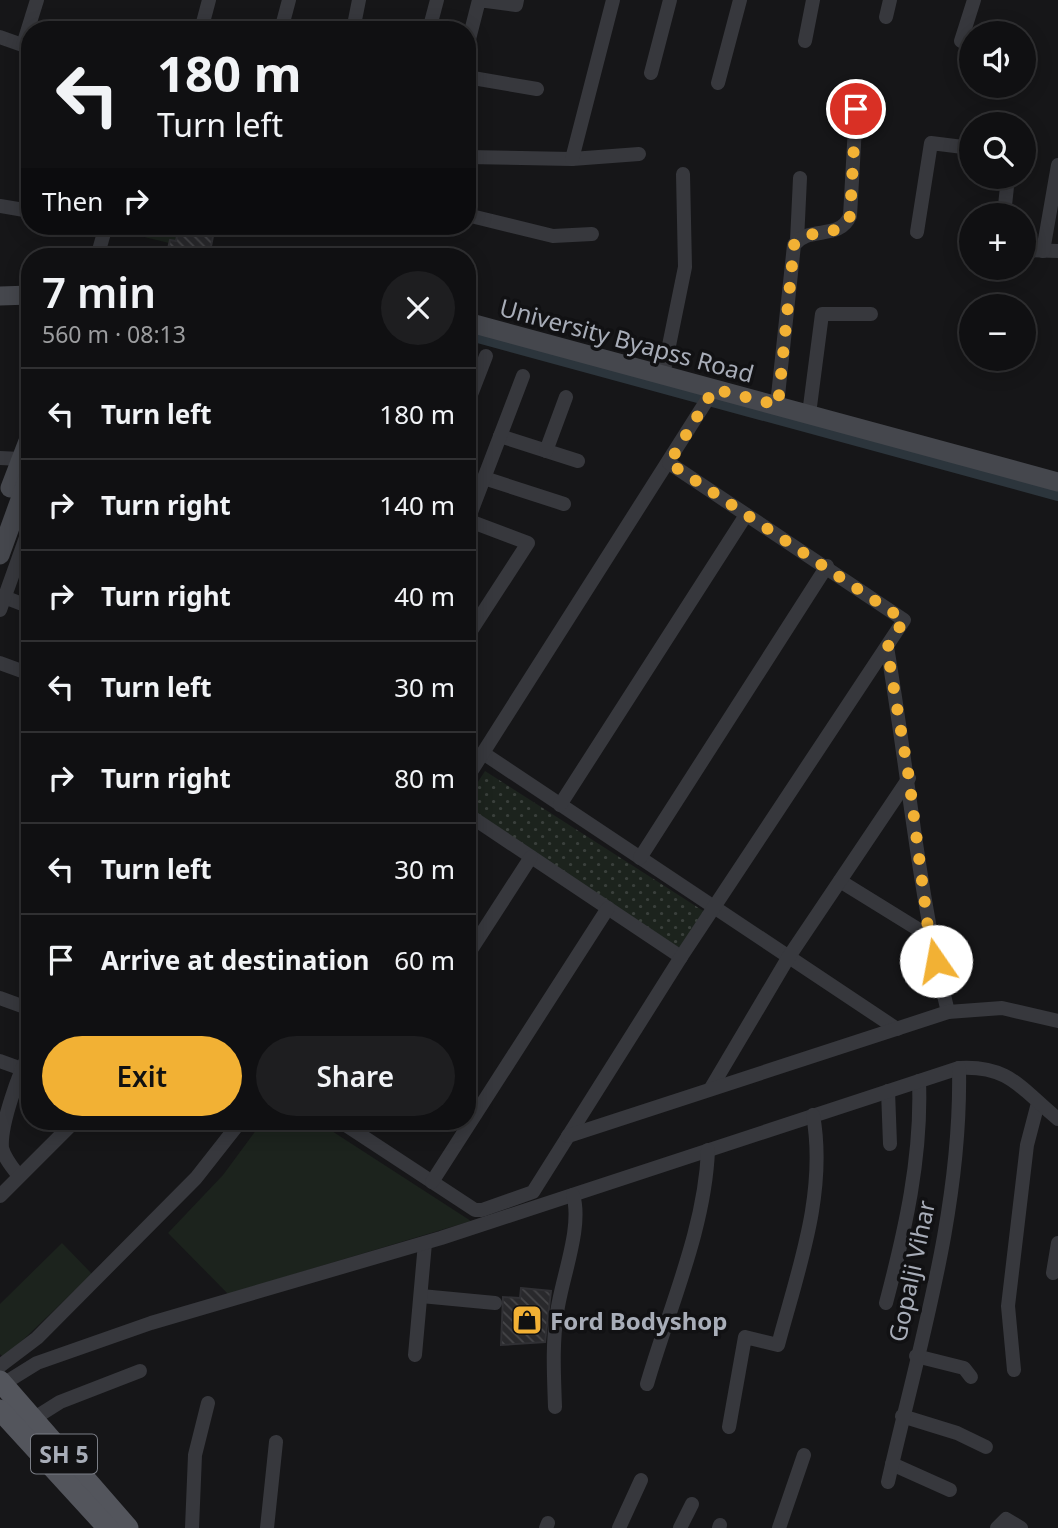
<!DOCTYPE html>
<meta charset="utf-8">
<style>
body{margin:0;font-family:"Noto Sans",sans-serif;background:#1e1e20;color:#f1f3f6;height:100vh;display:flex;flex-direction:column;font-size:26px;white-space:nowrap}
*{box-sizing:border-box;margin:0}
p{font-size:23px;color:#9c9d9f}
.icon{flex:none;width:38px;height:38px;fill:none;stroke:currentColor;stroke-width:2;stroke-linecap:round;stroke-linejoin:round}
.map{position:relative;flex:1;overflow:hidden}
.details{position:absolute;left:21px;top:248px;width:455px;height:882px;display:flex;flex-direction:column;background:#101012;border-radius:28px;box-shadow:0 4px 18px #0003,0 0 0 2px #303032}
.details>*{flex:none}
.banner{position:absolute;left:21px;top:21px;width:455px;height:214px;border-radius:28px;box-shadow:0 4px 18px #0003,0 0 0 2px #303032;background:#101012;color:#f1f3f6;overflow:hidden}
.controls{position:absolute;left:959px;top:21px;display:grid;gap:14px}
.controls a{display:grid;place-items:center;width:77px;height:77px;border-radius:50%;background:#101012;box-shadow:0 4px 18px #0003,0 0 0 2px #303032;font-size:35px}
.pin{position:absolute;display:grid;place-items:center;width:60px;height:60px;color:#fff;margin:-30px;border:4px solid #fff;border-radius:50%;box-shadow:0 2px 7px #0007}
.me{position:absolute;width:77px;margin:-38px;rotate:348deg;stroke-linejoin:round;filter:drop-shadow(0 0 5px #0008)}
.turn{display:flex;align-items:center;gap:24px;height:147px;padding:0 21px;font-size:32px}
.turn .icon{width:91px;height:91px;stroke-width:2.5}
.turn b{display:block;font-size:49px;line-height:60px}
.then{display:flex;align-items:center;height:66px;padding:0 21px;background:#0003;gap:14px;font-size:26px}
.round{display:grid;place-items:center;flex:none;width:74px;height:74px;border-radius:37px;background:#1e1e20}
.overview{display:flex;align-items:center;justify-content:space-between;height:119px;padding:0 21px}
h1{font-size:42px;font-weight:600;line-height:52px}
.button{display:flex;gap:14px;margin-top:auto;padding:14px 21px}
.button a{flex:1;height:80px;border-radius:42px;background:#f2b134;color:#111;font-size:28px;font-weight:600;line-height:80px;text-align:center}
.button a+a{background:#1e1e20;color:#f1f3f6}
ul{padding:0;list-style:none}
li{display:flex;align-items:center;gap:21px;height:91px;padding:0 21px;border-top:2px solid #303032}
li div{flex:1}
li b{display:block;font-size:26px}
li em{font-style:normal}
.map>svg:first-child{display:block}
</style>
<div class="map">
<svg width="1058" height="1528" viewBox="0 0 1058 1528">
<defs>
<pattern id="park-dots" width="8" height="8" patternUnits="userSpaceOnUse" patternTransform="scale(1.75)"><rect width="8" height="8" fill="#1c231d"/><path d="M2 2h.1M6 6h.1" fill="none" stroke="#3a403c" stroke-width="1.8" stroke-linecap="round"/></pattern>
<pattern id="building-back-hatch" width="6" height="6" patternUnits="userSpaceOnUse" patternTransform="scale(1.75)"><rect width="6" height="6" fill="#29292c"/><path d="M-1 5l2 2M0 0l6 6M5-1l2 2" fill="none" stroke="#454548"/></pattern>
</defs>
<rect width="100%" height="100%" fill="#161618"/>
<g fill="#1c231d">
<path d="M130,226h49l-3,15 -6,-1 -1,3 -37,-9 2,-7z"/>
<path d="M262,1122h56l153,99 -243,73 -60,-61 55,-58z"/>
<path d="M62,1243l30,31 -88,84 -4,-4v-50z"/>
</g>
<path fill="url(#park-dots)" d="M485,771l220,141 -24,37 -214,-137v-13z"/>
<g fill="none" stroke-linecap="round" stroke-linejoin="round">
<path stroke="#2c353c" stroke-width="14" d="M467,333l591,161"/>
</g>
<g fill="url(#building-back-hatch)" stroke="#303034" stroke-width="2">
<path d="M179,226h36l-6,31h-43l4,-17 6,1z"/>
<path d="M521,1288l30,3 -6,51 -44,3 2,-48 17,1z"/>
</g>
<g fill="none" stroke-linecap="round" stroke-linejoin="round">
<g stroke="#37383d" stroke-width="14">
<path d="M886,17l4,-17"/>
<path d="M201,30l8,-30"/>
<path d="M281,30l8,-30"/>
<path d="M353,30l6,-30"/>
<path d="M429,30l8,-30"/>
<path d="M0,37l28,10"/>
<path d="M805,41l8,-41"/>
<path d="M961,41l13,-41"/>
<path d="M23,45l14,-45"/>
<path d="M467,47l12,-47 37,5 1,-5"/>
<path d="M651,73l19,-73"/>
<path d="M467,77l70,12"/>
<path d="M718,83l22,-83"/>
<path d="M467,157l105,2 67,-5"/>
<path d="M572,159l41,-159"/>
<path d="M0,206l30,5"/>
<path d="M26,211l4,-19"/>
<path d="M467,215l86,21 39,-2"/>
<path d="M1004,215l4,-38"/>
<path d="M917,232l14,-89 40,5"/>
<path d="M797,241l3,-63"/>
<path d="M1024,250l34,1"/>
<path d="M1043,251l15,-86"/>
<path d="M97,257l9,-31"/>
<path d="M663,375l22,-108 -2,-93"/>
<path d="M467,405l19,-49"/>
<path d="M777,405l17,-160c15,-20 45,-4 56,-29l6,-107"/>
<path d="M809,414l13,-100h49"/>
<path d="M500,436l78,25"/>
<path d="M546,451l20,-54"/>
<path d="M0,458l21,1"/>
<path d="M484,478l80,26"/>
<path d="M467,520l61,23 -61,94"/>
<path d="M468,520l55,-144"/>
<path d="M4,597l26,10"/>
<path d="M0,610l30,-84"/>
<path d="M887,647c21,122 31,246 61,365"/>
<path d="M0,663l30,11"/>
<path d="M483,753l414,276"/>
<path d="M467,778l247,-389"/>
<path d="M560,805l186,-290"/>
<path d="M467,814l214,143"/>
<path d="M640,858l187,-292"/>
<path d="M840,881l89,55"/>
<path d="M467,956l64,-99"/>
<path d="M0,998l30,11"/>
<path d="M0,1061l22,8"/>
<path d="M711,1088l77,-130 121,-180"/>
<path d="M888,1091l2,53"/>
<path d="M341,1122l134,88h7l51,-18 148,-235 223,-337 -235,-157"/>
<path d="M568,1136l380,-124 54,-4 56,13"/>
<path d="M19,1176c-7,-9 -14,-17 -17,-28 -2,-23 17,-75 28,-96"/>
<path d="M432,1182l176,-274"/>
<path d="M0,1196l74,-74"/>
<path d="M1053,1273l5,-30"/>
<path d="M421,1296l74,7"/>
<path d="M886,1303c19,-72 36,-146 33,-222"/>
<path d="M415,1355l10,-112"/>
<path d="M916,1356l48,12 7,9"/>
<path d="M0,1366l37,-28 159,-160 44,-56"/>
<path d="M1014,1370l-6,-64 19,-161 11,-42"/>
<path d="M3,1384l34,-21 114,-40 290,-85 518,-170c51,-3 63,22 99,51"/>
<path d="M647,1384c22,-76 58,-155 61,-234"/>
<path d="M555,1407c-1,-32 -3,-62 2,-94 4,-33 26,-86 16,-118"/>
<path d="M902,1416l55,17 29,14"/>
<path d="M33,1419l27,-17 80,-31"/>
<path d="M729,1427l16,-90 33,8c20,-75 49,-152 35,-230"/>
<path d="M892,1464l58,26"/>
<path d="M888,1482c31,-136 74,-273 71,-414"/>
<path d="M192,1528l3,-73 13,-52"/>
<path d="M267,1528l9,-86"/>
<path d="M546,1528l2,-5"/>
<path d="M619,1528l22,-48"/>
<path d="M680,1528l12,-24"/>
<path d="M719,1528l1,-3"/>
<path d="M779,1528l25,-73"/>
<path d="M997,1528l9,-9 15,9"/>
</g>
<g stroke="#45474d" stroke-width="19">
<path d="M0,296l30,-1"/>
<path d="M467,322l591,160"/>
<path d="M10,488l20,-52"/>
<path d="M0,555l30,-83"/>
</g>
<g stroke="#53555c" stroke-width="21">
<path d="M0,1381l128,147"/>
<path d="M0,1410l108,118"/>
</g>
</g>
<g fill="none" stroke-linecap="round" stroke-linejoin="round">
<path stroke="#f2b134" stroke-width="12" stroke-dasharray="0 21.6" d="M856,109l-6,107c-11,25 -41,9 -56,29l-16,160 -64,-16 -45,74 235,157 -17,28 22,130 20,158 7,25"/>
</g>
<defs>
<g id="shop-square" transform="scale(1.575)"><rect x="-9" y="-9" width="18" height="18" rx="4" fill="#f2b134" stroke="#111113"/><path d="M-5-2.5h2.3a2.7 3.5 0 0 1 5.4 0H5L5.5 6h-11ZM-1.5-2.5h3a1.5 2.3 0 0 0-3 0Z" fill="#111"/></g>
</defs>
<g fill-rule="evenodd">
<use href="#shop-square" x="527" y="1320"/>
</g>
<g text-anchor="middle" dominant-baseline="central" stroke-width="7" stroke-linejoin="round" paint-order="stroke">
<rect fill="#111113" stroke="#7b7e86" stroke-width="2" x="31" y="1434.5" width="66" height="39" rx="5"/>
<g font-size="23" font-weight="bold" fill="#a8adb8">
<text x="64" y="1454">SH 5</text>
</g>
<g font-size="24" fill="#a8adb8" stroke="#111113">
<text transform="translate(627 340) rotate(15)">University Byapss Road</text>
<text transform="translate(911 1271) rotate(-78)">Gopalji Vihar</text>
</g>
<g font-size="24" font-weight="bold" fill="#a8adb8" stroke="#111113" text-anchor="start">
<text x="550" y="1320">Ford Bodyshop</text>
</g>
</g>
</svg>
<div class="controls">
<a><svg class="icon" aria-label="sound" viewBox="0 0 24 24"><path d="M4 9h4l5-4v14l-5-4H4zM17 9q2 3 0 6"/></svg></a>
<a><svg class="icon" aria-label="search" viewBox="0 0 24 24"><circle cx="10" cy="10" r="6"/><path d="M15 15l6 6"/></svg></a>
<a>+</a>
<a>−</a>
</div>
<div class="pin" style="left:856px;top:109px;background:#d93025"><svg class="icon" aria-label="arrive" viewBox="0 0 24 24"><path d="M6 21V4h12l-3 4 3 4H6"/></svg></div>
<svg class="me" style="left:936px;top:961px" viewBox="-20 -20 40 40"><circle r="19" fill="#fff"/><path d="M0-13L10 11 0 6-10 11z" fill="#f2b134"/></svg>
<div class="banner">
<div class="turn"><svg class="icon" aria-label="left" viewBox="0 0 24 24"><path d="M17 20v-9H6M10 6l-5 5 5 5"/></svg><div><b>180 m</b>Turn left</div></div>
<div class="then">Then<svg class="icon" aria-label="right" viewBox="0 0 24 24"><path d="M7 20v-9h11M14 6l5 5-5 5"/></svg></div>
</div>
<section class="details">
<div class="overview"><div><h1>7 min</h1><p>560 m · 08:13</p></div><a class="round"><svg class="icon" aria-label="close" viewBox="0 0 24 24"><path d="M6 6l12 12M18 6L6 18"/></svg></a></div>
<ul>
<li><svg class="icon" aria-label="left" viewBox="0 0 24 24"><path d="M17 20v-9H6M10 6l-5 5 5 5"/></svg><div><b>Turn left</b></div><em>180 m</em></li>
<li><svg class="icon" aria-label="right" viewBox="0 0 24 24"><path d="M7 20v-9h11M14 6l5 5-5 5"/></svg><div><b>Turn right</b></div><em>140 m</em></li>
<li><svg class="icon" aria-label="right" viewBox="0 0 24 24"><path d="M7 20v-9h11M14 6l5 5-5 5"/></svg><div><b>Turn right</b></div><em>40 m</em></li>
<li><svg class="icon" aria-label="left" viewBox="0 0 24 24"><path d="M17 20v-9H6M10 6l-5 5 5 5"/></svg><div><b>Turn left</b></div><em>30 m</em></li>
<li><svg class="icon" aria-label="right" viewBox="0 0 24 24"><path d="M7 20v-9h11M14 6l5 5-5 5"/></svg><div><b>Turn right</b></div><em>80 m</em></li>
<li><svg class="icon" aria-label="left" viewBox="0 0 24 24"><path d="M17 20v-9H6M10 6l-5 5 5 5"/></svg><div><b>Turn left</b></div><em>30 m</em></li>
<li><svg class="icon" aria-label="arrive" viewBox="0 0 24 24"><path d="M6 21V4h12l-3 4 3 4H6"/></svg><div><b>Arrive at destination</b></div><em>60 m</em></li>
</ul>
<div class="button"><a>Exit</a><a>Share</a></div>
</section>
</div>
